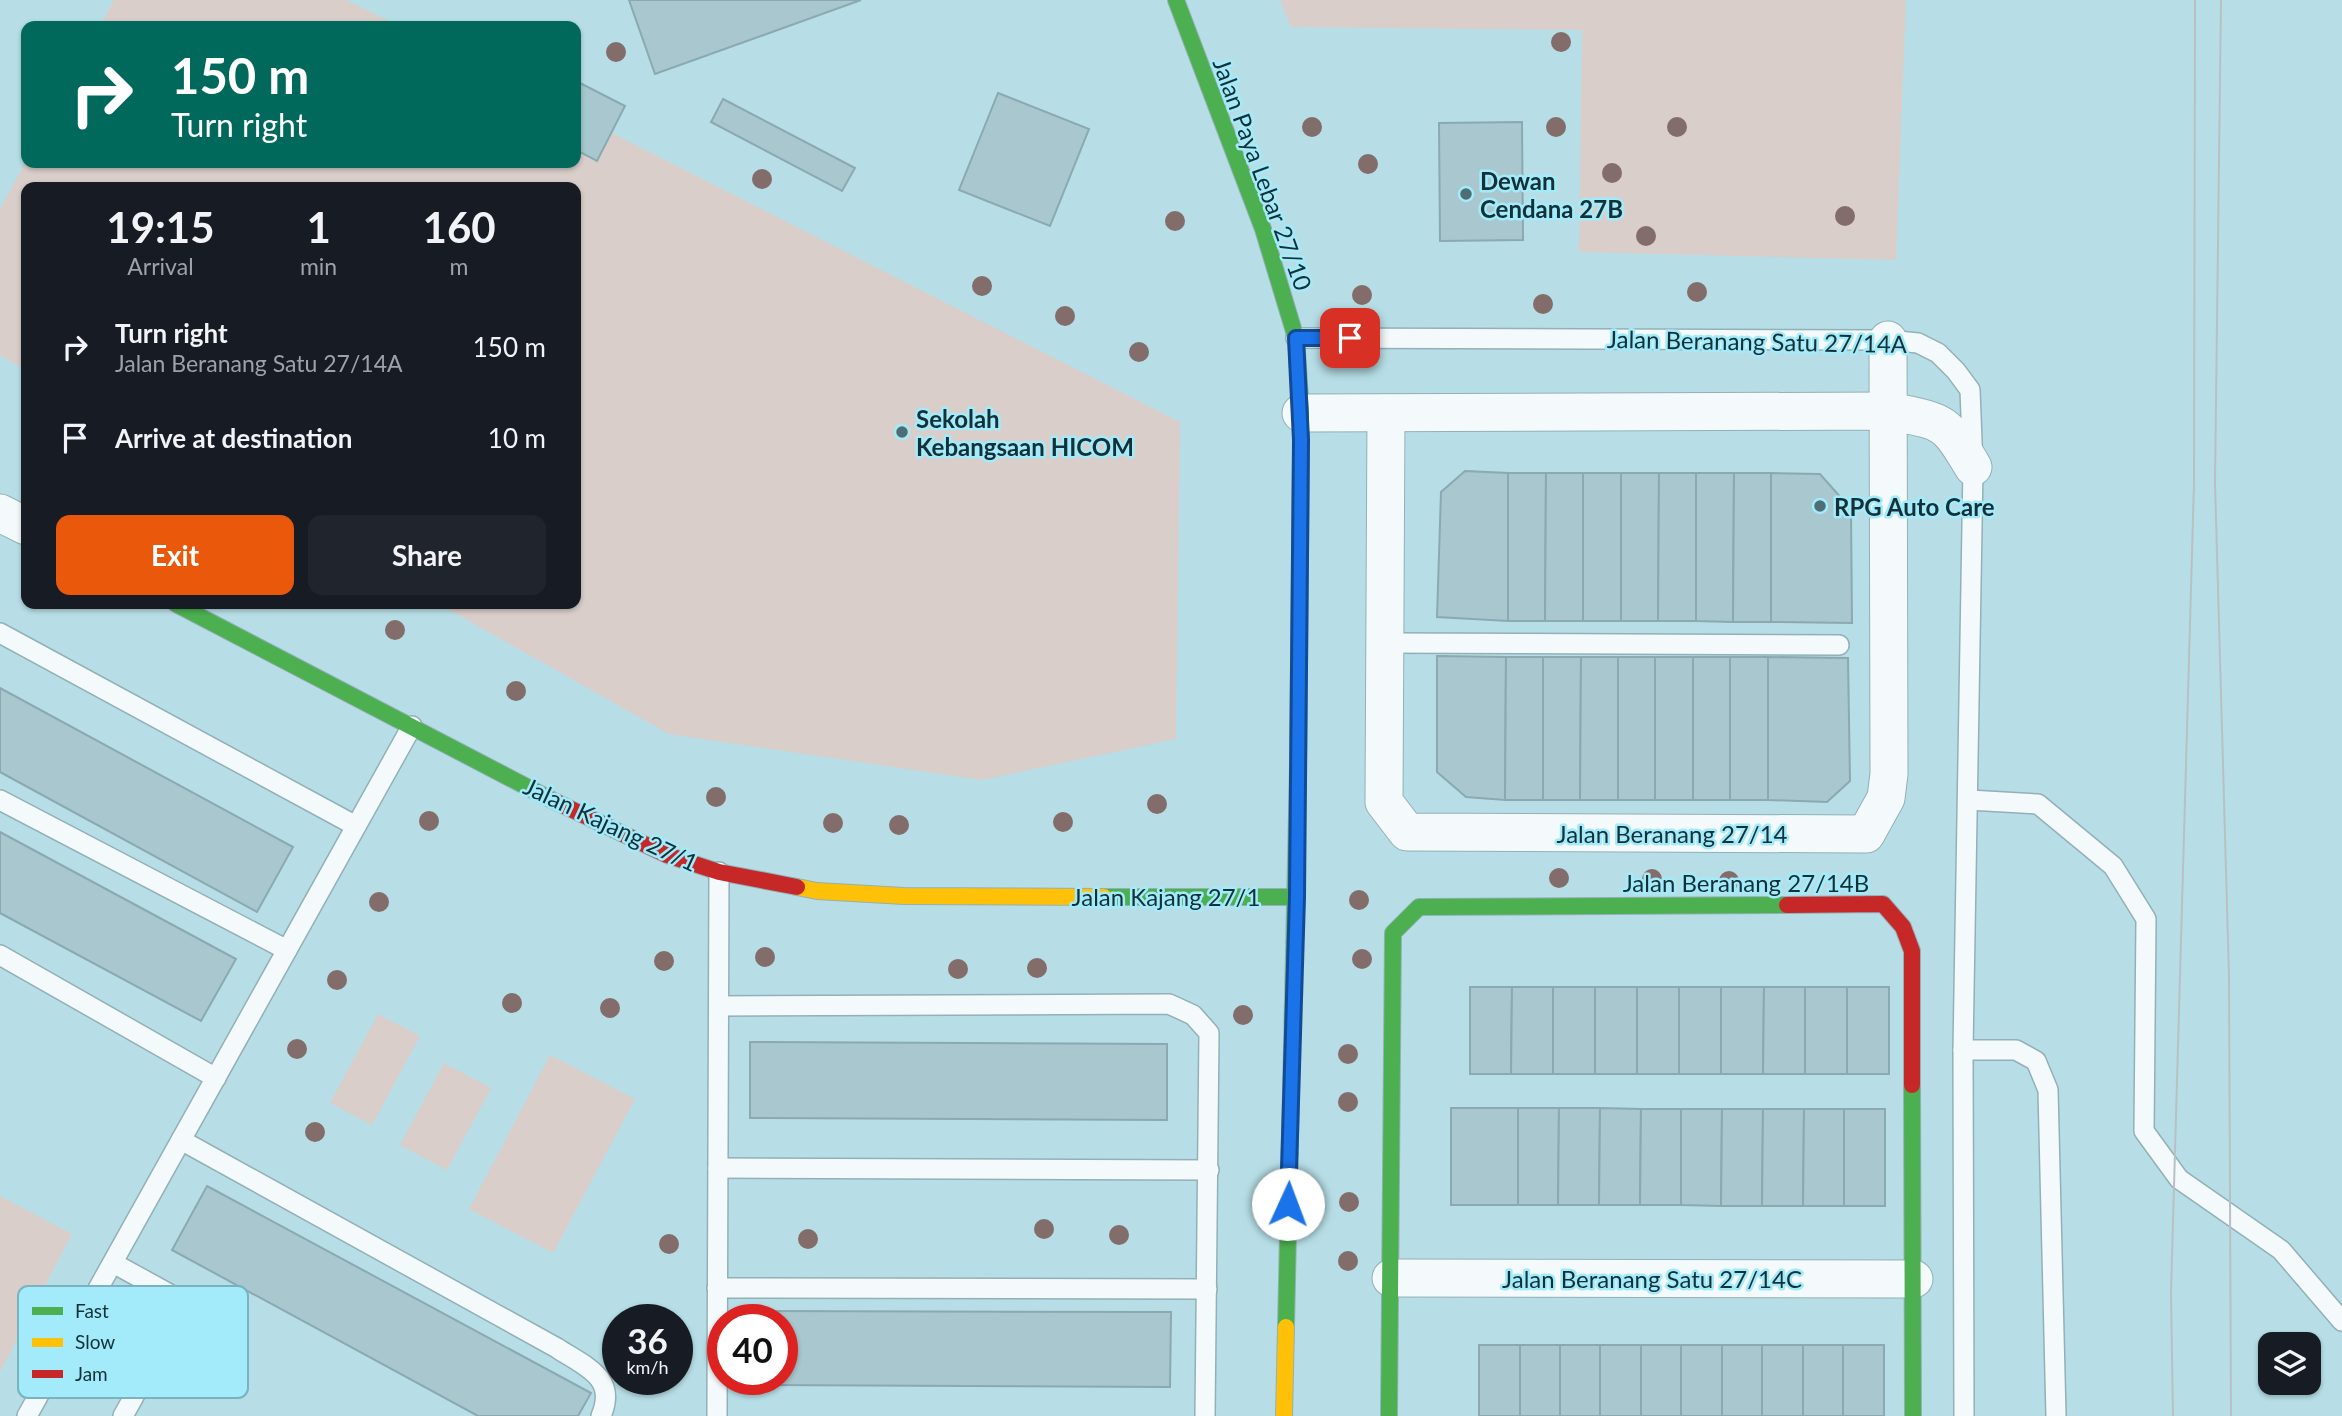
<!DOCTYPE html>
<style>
body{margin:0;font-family:Lato,sans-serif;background:#20242c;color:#f1f3f6;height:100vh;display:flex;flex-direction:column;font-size:26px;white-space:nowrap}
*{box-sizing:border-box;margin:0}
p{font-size:23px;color:#9ea1a6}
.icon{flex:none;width:38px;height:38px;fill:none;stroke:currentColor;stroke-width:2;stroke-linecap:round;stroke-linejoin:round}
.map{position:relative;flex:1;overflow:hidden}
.side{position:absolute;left:21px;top:182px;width:560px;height:427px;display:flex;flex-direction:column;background:#171b24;border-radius:14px;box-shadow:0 2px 5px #0004}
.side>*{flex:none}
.guide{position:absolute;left:21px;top:21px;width:560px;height:147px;border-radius:14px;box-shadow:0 2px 5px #0004;background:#00695c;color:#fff;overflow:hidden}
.controls{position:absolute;left:2258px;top:1332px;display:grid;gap:14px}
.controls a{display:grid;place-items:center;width:63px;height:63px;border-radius:14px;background:#171b24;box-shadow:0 2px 5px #0004;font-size:35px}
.speed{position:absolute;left:602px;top:1304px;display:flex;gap:14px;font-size:35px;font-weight:700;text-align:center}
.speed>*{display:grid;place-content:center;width:91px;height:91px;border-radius:50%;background:#171b24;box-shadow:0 2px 5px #0004;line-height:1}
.speed small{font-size:18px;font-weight:400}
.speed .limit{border:10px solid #d22;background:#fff;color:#111}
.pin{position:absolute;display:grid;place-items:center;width:60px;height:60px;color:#fff;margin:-30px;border-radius:14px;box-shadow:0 4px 10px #0006}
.me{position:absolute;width:77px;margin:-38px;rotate:2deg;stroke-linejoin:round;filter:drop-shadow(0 0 5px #0008)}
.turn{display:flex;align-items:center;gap:24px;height:147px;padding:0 35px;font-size:32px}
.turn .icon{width:91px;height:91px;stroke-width:2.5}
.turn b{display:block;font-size:49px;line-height:60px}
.eta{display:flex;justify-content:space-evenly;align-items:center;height:119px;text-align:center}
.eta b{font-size:42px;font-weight:700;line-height:49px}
.button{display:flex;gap:14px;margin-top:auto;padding:14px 35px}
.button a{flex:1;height:80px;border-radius:14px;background:#ea580c;color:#fff;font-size:28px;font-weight:700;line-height:80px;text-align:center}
.button a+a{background:#20242c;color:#f1f3f6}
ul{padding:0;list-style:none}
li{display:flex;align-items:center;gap:21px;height:91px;padding:0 35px}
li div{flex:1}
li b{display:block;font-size:26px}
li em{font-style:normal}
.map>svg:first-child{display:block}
</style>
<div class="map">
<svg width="2342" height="1416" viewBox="0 0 2342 1416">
<rect width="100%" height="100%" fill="#b7dee6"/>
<g fill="#d9ceca">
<path d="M114,0h232l54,26h-300z"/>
<path d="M1280,0h626l-10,260 -317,-8 3,-222 -291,-3z"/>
<path d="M612,133l568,289 -4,317 -194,41 -313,-46 -230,-130h137v-417h-550v183l-26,-15v-146l26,-48 550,2v-13l21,11z"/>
<path d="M378,1014l42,22 -48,89 -42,-22z"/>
<path d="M550,1055l85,44 -82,154 -84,-44z"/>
<path d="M444,1063l47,25 -44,82 -47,-25z"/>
<path d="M0,1196l72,38 -72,138z"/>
</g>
<g fill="#a8c7ce" stroke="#8aa9b0" stroke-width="2">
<path d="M629,0h232l-206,74z"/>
<path d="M576,81l49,25 -28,55 -21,-11z"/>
<path d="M998,93l91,36 -39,97 -91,-36z"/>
<path d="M723,99l132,69 -13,23 -131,-69z"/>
<path d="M1522,122l1,118 -83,1 -1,-118z"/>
<path d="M1465,471l43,2v148l-71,-4 4,-125z"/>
<path d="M1508,473h38l-1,148h-37z"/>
<path d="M1546,473h37v148h-38z"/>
<rect x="1583" y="473" width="38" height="148"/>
<path d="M1621,473h38l-1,148h-37z"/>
<path d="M1659,473h37v148h-38z"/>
<path d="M1696,473h38l-1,149 -37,-1z"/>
<path d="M1734,473h37v149h-38z"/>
<path d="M1771,473l49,1 31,35 1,114 -81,-1z"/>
<path d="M1437,656l69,1 -1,143 -39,-3 -29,-25z"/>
<path d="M1506,657h37v143h-38z"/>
<path d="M1543,657h38l-1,143h-37z"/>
<path d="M1581,657h37v143h-38z"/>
<rect x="1618" y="657" width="37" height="143"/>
<rect x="1655" y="657" width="38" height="143"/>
<rect x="1693" y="657" width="37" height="143"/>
<rect x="1730" y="657" width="38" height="143"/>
<path d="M1768,657l80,1 2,123 -23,21 -59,-2z"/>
<path d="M0,688l293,159 -36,65 -257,-140z"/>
<path d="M0,832l236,127 -35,62 -201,-108z"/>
<path d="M1470,987h42l-1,87h-41z"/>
<path d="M1512,987h41v87h-42z"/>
<rect x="1553" y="987" width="42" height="87"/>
<rect x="1595" y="987" width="42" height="87"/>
<rect x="1637" y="987" width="42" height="87"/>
<rect x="1679" y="987" width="42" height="87"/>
<path d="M1721,987h43l-1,87h-42z"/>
<path d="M1764,987h41v87h-42z"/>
<rect x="1805" y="987" width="42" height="87"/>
<rect x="1847" y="987" width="42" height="87"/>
<path d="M750,1042l417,2v76l-417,-2z"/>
<rect x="1451" y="1108" width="67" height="97"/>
<path d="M1518,1108h41l-1,97h-40z"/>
<path d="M1559,1108h41l-1,97h-41z"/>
<path d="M1600,1108l41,1 -1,96h-41z"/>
<path d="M1641,1109h40v96h-41z"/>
<path d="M1681,1109h41l-1,97 -40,-1z"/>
<path d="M1722,1109h41l-1,97h-41z"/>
<path d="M1763,1109h41l-1,97h-41z"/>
<path d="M1804,1109h40v97h-41z"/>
<rect x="1844" y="1109" width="41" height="97"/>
<path d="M207,1186l384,207 -13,23h-100l-306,-166z"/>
<path d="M750,1311l421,1 -1,75 -420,-2v-6h32v-59h-32z"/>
<rect x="1479" y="1345" width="41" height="71"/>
<rect x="1520" y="1345" width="40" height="71"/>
<rect x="1560" y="1345" width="40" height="71"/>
<rect x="1600" y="1345" width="41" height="71"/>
<rect x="1641" y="1345" width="40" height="71"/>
<rect x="1681" y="1345" width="41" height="71"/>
<rect x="1722" y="1345" width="40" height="71"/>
<rect x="1762" y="1345" width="41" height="71"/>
<rect x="1803" y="1345" width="40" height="71"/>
<rect x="1843" y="1345" width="41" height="71"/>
</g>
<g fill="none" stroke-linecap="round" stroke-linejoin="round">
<g stroke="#92b0b7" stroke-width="22">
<g id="lane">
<path d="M1296,338l592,2 30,3 20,10 18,18 14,19 3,77 -10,583 1,366"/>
<path d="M0,633l356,193"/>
<path d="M1385,643l454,2"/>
<path d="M0,800l287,150"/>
<path d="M1969,800l69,4 75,62 33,53 -2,212 35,48 102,71 61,71"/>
<path d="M0,955l216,123"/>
<path d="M719,1006l450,-2 24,11 16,18 -4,383"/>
<path d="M1963,1050h53l20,11 12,29 8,326"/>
<path d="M181,1140l376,208c27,18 61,29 44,68"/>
<path d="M718,1168l491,2"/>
<path d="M113,1263l73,40 -63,113"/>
<path d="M717,1288l490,1"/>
<path d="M27,1416l385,-690"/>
<path d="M717,1416l2,-544"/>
</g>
</g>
<g stroke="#92b0b7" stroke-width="39">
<g id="street">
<path d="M1301,413l588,-2c54,11 56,8 84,56"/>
<path d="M1386,413l-2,389 23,30 459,2 20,-36 3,-24 -1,-434"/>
<path d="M0,513l26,13"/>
<path d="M1391,1278l523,1"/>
</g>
</g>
<g stroke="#92b0b7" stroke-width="18">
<g id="fast">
<path d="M1176,0l87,229 33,109 5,75v48"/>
<path d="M176,604l376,196"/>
<path d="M1104,897h193"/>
<path d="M1912,1085l1,331"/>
<path d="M1286,1327l12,-562"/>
<path d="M1389,1416l4,-483 26,-26 368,-2"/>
</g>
</g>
<g stroke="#92b0b7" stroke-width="18">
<g id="slow">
<path d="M797,887l20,4 87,5 200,1"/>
<path d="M1284,1416l2,-89"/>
</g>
</g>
<g stroke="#92b0b7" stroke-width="18">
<g id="jam">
<path d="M1298,765l3,-304"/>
<path d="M552,800l115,55 52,17 78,15"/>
<path d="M1787,905l96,-1 20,23 9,24v134"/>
</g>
</g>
<use href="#lane" stroke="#f4fafb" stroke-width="19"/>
<use href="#street" stroke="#f4fafb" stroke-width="37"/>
<use href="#fast" stroke="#4caf50" stroke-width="16"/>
<use href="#slow" stroke="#ffc107" stroke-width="16"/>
<use href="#jam" stroke="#c62828" stroke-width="16"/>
<g stroke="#b7c1c4" stroke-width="2">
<path d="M2221,0l-6,483 14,493 2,440"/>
<path d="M2173,1416l-2,-124 23,-809 1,-483"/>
</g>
</g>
<g fill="#836d6a">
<circle cx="1561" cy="42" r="10"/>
<circle cx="616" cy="52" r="10"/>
<circle cx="1312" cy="127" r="10"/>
<circle cx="1556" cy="127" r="10"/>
<circle cx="1677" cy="127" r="10"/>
<circle cx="1368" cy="164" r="10"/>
<circle cx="1612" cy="173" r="10"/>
<circle cx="762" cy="179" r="10"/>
<circle cx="1845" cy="216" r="10"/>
<circle cx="1175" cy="221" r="10"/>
<circle cx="1646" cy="236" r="10"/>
<circle cx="982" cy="286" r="10"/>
<circle cx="1697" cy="292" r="10"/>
<circle cx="1362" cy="295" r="10"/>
<circle cx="1543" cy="304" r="10"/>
<circle cx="1065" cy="316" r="10"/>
<circle cx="1139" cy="352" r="10"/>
<circle cx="395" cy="630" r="10"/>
<circle cx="516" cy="691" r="10"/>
<circle cx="716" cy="797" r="10"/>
<circle cx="1157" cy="804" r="10"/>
<circle cx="429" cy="821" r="10"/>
<circle cx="1063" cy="822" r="10"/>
<circle cx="833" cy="823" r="10"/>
<circle cx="899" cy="825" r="10"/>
<circle cx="1559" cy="878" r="10"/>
<circle cx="1652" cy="879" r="10"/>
<circle cx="1729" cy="881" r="10"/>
<circle cx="1359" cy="900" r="10"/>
<circle cx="379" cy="902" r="10"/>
<circle cx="765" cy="957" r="10"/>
<circle cx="1362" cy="959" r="10"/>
<circle cx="664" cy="961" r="10"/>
<circle cx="1037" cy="968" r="10"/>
<circle cx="958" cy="969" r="10"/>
<circle cx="337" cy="980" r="10"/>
<circle cx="512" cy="1003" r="10"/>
<circle cx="610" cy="1008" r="10"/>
<circle cx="1243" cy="1015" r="10"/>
<circle cx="297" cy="1049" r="10"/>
<circle cx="1348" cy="1054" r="10"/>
<circle cx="1348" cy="1102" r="10"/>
<circle cx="315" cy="1132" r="10"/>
<circle cx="1349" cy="1202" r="10"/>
<circle cx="1044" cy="1229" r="10"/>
<circle cx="1119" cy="1235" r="10"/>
<circle cx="808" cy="1239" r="10"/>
<circle cx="669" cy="1244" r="10"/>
<circle cx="1348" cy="1261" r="10"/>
</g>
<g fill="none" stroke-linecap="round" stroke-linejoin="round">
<g stroke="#114b97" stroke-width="18">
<path id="route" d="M1288,1204l9,-307 4,-457 -5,-102h54"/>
</g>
<use href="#route" stroke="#1a73e8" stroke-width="12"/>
</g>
<g fill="#4c6e74" stroke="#a3ebfa" stroke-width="2.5">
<circle cx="1466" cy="194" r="7"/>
<circle cx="902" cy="432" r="7"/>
<circle cx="1820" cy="506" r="7"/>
</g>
<g text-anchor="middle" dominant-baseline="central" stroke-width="5" stroke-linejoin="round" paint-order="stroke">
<g font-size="24" fill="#133137" stroke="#a3ebfa">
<text transform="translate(1263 174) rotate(70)">Jalan Paya Lebar 27/10</text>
<text transform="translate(1757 341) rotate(1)">Jalan Beranang Satu 27/14A</text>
<text transform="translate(611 824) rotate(25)">Jalan Kajang 27/1</text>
<text x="1672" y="833">Jalan Beranang 27/14</text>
<text x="1746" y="882">Jalan Beranang 27/14B</text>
<text x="1166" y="896">Jalan Kajang 27/1</text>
<text x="1652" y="1278">Jalan Beranang Satu 27/14C</text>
</g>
<g font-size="24" font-weight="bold" fill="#133137" stroke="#a3ebfa" text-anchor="start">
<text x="1480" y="180">Dewan<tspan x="1480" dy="28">Cendana 27B</tspan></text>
<text x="916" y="418">Sekolah<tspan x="916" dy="28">Kebangsaan HICOM</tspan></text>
<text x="1834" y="506">RPG Auto Care</text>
</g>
</g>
<rect x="18" y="1286" width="230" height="112" rx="10" fill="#a3ebfa" stroke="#78b3c0" stroke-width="2"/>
<rect x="32" y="1307" width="31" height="8" fill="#4caf50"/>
<rect x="32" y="1338" width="31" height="9" fill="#ffc107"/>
<rect x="32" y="1370" width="31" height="8" fill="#c62828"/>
<g font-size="19" fill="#133137">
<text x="75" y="1318">Fast</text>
<text x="75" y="1349">Slow</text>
<text x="75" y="1381">Jam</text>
</g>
</svg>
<div class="controls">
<a><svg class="icon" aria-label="layers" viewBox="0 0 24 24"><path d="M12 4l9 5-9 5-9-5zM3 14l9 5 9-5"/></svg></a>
</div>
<div class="speed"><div>36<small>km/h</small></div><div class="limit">40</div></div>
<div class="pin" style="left:1350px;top:338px;background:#d93025"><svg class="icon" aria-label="arrive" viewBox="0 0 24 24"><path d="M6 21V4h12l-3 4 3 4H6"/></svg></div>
<svg class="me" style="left:1288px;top:1204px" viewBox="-20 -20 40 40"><circle r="19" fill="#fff"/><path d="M0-13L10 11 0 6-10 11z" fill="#1a73e8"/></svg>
<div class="guide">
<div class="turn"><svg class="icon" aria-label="right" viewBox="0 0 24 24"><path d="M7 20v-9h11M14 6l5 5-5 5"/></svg><div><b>150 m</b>Turn right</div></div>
</div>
<section class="side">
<div class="eta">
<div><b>19:15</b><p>Arrival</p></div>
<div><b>1</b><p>min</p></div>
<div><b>160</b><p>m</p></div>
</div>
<ul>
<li><svg class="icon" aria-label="right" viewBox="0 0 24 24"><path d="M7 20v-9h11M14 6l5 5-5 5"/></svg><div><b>Turn right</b><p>Jalan Beranang Satu 27/14A</p></div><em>150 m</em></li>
<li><svg class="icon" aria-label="arrive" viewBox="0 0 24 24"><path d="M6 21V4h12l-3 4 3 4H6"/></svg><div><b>Arrive at destination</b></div><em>10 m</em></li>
</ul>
<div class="button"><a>Exit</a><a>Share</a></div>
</section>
</div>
